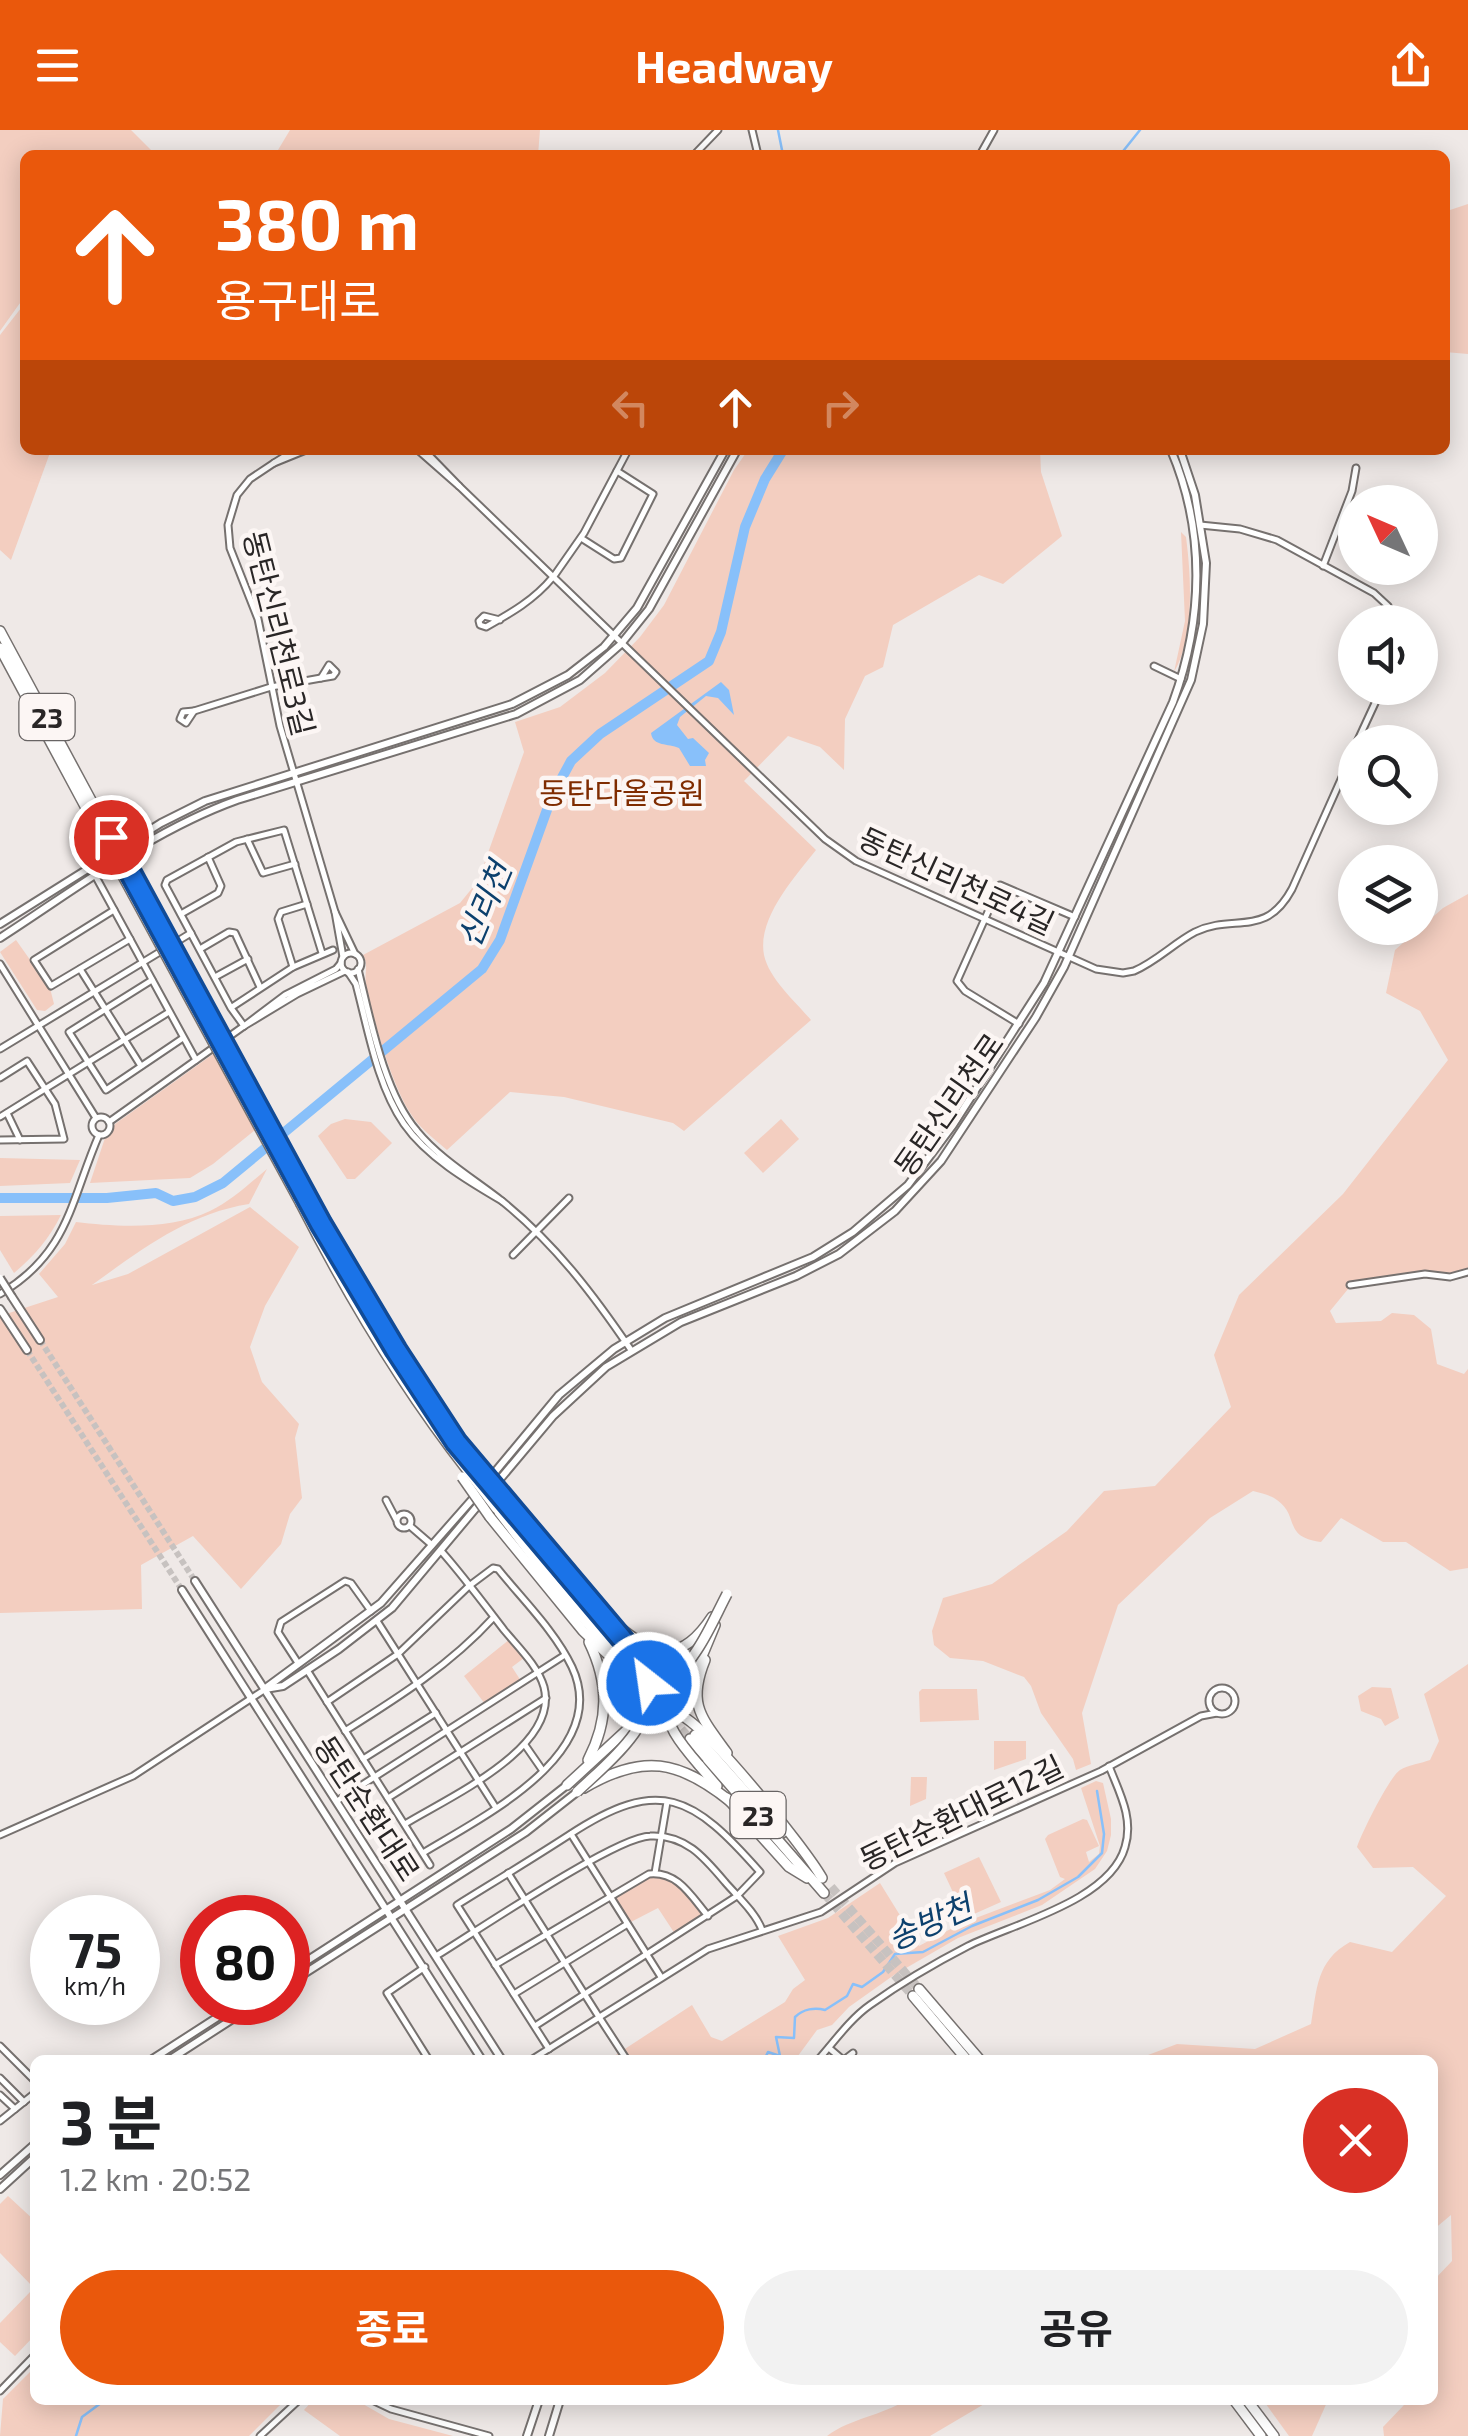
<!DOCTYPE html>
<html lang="ko">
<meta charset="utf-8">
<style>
body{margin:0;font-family:"Exo 2","Noto Sans KR",sans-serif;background:#f2f2f2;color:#202124;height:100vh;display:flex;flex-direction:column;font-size:38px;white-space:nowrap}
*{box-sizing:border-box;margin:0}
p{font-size:32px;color:#757577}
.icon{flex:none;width:55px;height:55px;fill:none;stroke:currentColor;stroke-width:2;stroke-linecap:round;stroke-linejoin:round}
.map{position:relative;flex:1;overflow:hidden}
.drawer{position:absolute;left:30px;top:1925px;width:1408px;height:350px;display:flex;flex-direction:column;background:#fff;border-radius:15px;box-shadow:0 5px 25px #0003}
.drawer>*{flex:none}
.guide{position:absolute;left:20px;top:20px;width:1430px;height:305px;border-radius:15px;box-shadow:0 5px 25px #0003;background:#ea580c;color:#fff;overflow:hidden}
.needle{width:65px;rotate:314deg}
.buttons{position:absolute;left:1338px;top:355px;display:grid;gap:20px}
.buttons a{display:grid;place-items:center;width:100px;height:100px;border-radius:50%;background:#fff;box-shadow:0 5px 25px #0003;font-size:50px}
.speed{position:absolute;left:30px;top:1765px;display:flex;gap:20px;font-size:50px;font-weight:700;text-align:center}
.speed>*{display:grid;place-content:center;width:130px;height:130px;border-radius:50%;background:#fff;box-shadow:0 5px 25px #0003;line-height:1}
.speed small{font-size:25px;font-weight:400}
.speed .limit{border:15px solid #d22;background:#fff;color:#111}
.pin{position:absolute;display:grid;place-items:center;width:85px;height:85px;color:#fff;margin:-42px;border:5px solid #fff;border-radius:50%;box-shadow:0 2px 10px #0007}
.me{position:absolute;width:110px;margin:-55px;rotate:330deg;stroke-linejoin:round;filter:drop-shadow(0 0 8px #0008)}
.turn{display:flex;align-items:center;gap:35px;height:210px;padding:0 30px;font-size:45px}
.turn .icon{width:130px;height:130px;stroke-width:2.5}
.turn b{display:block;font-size:70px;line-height:85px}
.lanes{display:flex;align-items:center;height:95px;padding:0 30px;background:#0003;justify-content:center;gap:50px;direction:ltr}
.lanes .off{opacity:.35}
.round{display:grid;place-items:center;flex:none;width:105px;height:105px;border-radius:52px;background:#f2f2f2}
.head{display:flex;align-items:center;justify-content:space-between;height:170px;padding:0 30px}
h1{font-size:60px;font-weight:700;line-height:75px}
.action{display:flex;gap:20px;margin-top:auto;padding:20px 30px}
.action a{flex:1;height:115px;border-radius:60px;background:#ea580c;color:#fff;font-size:40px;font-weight:700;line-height:115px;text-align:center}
.action a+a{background:#f2f2f2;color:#202124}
header{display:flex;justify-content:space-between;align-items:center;height:130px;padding:0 30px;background:#ea580c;color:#fff;font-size:45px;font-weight:700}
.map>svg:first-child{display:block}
</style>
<header><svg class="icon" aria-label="menu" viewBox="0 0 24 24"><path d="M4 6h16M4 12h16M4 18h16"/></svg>Headway<svg class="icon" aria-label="share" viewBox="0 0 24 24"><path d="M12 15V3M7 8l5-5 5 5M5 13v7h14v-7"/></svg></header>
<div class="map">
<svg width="1468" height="2306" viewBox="0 0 1468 2306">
<rect width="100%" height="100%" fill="#efe9e7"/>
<g fill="#f3cec0">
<path d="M0,0h131l25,25h-131v141l-25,35z"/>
<path d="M290,0h250l-2,25h-263z"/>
<path d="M1468,74v150l-23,-2v-135l5,-7z"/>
<path d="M25,173v147h26l-40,110 -11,-10v-215z"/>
<path d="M748,320h292l1,22 21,64 -59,48 -24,-9 -86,50 -10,42 -18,9 -20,43 -1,51 -24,-23 -32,-11 -44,45 72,69c-21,27 -59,68 -52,105 5,24 32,47 47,65l-127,111 -11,-8 -109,-26 -54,-5 -63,58c-14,-12 -29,-23 -38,-39 -18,-29 -36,-92 -43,-126 -2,-12 3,-19 -3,-30l97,-52 18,-22 46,-129 -9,-30 45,-15 45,-34 35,-36 24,-32 70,-135z"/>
<path d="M1181,402l5,5c5,38 9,101 -12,135l11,-51z"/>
<path d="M1468,764v376l-15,4 -28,-2 -72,11 -23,28 6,12 45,-2 11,-8 22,2 17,14 6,35 27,10 4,-5v199l-18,3 -44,-29h-23l-42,-24 -20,24c-39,-5 -21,-26 -44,-42 -7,-5 -16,-7 -24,-9l-43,27 -92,87 -36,108 9,51 -15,6 -3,-11 -32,-46 -10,-27 -7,-9 -41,-16 -33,-3 -16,-13 -2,-14 11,-33 49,-14 75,-53 37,-40 51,-5 76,-79 -17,-52 25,-60 104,-101 105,-134 -28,-49 -34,-18 9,-43 48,-42z"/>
<path d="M16,810l34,48 4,16 -9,7 -8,-1 -37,-58z"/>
<path d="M216,922l44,74 -47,38 -23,14 -100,5 16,-48 9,-11z"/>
<path d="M345,989l26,3 21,21 -37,36h-8l-29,-43 13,-12z"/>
<path d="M781,989l18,20 -36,34 -19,-20z"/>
<path d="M0,1028l80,2 -10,23 -70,3z"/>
<path d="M267,1039l-18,35c-62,10 -107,45 -157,81l36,-11 122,-67 49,40 -34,59 -15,41 12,35 37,42 -4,14 7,60 -12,16 -9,30 -40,45 -48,-53 -52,29 1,44 -142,4v-297l58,-19 -19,-23 26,-30 11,-22c41,5 96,8 134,-11 21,-10 39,-27 57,-42z"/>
<path d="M61,1085c-12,24 -26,40 -47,58l-14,-23v-34z"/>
<path d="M510,1509l14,19 -12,9 9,14 -36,23 -21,-28z"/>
<path d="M1468,1534v772h-84l-1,-9 21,-22 -4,-5h32l1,-119 19,-20 -1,-46 -18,15 -1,-170h-297l42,-16 78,5 56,-25c6,-35 5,-63 39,-82l42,10 54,-56 -33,-29 -40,1 -16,-21c4,-13 33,-71 43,-77 8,-5 22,-7 30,-10l9,-19 -15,-47z"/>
<path d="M1372,1557l19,1 8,30 -14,8 -4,-7 -20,-8 -3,-15z"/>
<path d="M922,1559h55l2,31 -59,2 -1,-30z"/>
<path d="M994,1611h32v18l-32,11z"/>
<path d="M911,1647h16l-1,22 -16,7z"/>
<path d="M1096,1651l7,2 8,36v16l-4,16 -12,18 -53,36 -84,33 -64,37 -45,32 -17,18 -15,5 -22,30h-187l84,-55 19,32 11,4 63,-39 8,-13 12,-9 -27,-44 50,-18 52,-35 39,63 41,-22 90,-34 15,-11 -5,-2 -15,-38 3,-4 35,-16 4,1 12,26 -13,6 3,10 10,-8 1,-8 -19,-58z"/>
<path d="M979,1727l22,45 -36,16 -21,-45z"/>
<path d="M655,1743l20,5 33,38 -31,21 -19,-29 -31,16 -18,-29z"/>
<path d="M8,2066l27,25v68l-35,-36v-49z"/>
<path d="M31,2161l4,4v40l-20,21 -15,-14v-19z"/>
<path d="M35,2237v33h250l-36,36h-249l3,-37z"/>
<path d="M313,2270h43l33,19 64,17h-113l-36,-26z"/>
<path d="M906,2270h85l-61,36h-103c24,-18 54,-20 79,-36z"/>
<path d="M1263,2270h65l-16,36h-23z"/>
</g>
<path fill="#88c0fa" d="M721,552l8,8 5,25 -16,-17 -12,-2 -26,21 -3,8 11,14 5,-1 16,15 -4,7 1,6h-16l-11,-18c-11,-5 -26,-1 -28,-15z"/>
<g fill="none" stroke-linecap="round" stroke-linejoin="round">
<g stroke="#88c0fa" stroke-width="2.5">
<path d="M778,0l5,25"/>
<path d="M1120,25l20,-25"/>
<path d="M764,1930l4,-8 12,4 -4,-19 18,1 1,-21c8,-8 20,-10 30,-7l22,-14 6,-12 9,3 21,-15 12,-18 28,-2 49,-26 66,-26 40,-23 24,-24 2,-19 -7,-43"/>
<path d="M76,2306l6,-19 23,-17"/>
</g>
<path stroke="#88c0fa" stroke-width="10" d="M0,1068h107l49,-5 17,8 22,-4 28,-14 259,-214 18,-29 52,-144 19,-35 29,-27 109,-73 12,-29 24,-105 20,-48 18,-29"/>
<g stroke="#c7c2c0" stroke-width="6" stroke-dasharray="6 3" stroke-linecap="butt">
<path d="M40,1210l155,241"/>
<path d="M27,1220l155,240"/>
</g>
<g stroke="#c7c2c0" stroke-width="9" stroke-dasharray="9 4.5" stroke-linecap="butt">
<path d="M625,1525l46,52"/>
<path d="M645,1559l45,50"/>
<path d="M831,1757l88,102"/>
<path d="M824,1763l89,103"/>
</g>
<g stroke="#76716f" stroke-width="9">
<g id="minor">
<path d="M752,0l6,25"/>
<path d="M694,25l24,-25"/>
<path d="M980,25l14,-25"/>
<path d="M581,408l33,21 7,-1 32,-64 -36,-23"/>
<path d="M1323,436l29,-75 4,-23"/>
<path d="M500,490l-16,-4 -5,5 1,4 6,2c25,-14 48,-27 67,-50"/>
<path d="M329,535l7,7 -3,4 -12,2z"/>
<path d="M1154,536l27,13"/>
<path d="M194,581l77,-24 50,-9"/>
<path d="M194,581l-8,12 -6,-4 3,-7z"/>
<path d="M247,709l16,34 32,-9"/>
<path d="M114,780l-80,50 17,26 79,-47"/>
<path d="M181,784l37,-21 3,-7 -13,-29"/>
<path d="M200,819l29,-17 6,1 25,54"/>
<path d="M293,837l-15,-48 3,-7 26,-8"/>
<path d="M80,839l61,97"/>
<path d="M215,847l33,-18"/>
<path d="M152,850l-83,52 37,58 77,-52"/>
<path d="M232,877l61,-40 40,-17"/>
<path d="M1019,894l-54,-33 -8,-10 43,-96 75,32"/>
<path d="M244,896l-13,-18 -66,-123 2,-5 69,-38 48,-12 38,123"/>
<path d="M0,919l191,-116"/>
<path d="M0,948l27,-17 28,43 9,35 -64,1"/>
<path d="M7,983l13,27"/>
<path d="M0,987l169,-105"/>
<path d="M513,1125l56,-57"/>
<path d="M1350,1155l75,-11 25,3 18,-5"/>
<path d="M386,1370l10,19"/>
<circle cx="404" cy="1391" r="7"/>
<path d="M410,1396l22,19"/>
<path d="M377,1491l119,187"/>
<path d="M298,1533l-20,-31 3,-10 64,-41 6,2 20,28"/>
<path d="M307,1540l123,195"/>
<path d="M327,1572l71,-48 71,-68 24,-18 5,1c24,30 57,62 74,98 41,87 -92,151 -149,186"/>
<path d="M345,1601c54,-34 105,-66 148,-113"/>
<path d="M525,1615l18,26"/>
<path d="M363,1629l73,-46"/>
<path d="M388,1668l158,-100"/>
<path d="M337,1671l228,-146"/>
<path d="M405,1694c42,-26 155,-76 139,-137 -6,-21 -26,-40 -40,-57 -20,-26 -40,-53 -62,-78"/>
<path d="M571,1704l90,143"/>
<path d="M508,1743l91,144"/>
<path d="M655,1743l12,-71"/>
<path d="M436,1826c38,-23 179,-119 214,-120 35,-2 54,21 75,46 12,14 31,31 37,48"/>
<path d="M495,1835l154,-91c29,-3 42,22 59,42"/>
<path d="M425,1837l-38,26 42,67"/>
<path d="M514,1864l112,-69"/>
<path d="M535,1896l202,-130 23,-24c-67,-76 -100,-97 -191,-37 -37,24 -75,47 -112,70l92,144"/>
<path d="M829,1918l14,12"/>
<path d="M844,1930l9,-7"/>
<path d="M0,1948l24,24"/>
<path d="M0,1965l15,14"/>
<path d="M0,1991l35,-28"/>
</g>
</g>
<g stroke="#76716f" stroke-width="9">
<g id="tertiary">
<path d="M295,320l-21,13 32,-13"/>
<path d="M418,320l41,36 -35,-36"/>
<path d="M274,333l-24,16 -13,16 -9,30 2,23 28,71 22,107 55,186"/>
<path d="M459,356l366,353 31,22 240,108 27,4 11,-2c23,-10 40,-28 61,-39 39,-19 70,7 97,-43l63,-141"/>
<path d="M1200,395l40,4 37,11 97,53 14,13 8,16"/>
<path d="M554,446l30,-43 44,-83"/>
<path d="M1357,612l25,-54"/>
<path d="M96,747l100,183"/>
<circle cx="351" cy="833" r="10"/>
<path d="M343,827l-8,-45 20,42"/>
<path d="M341,833l-5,6 -51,26 -41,31 53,-32 48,-23"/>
<path d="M0,834l96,154"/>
<path d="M348,842l8,12c12,45 21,101 48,140 23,33 64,57 98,77 -28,-22 -62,-42 -85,-70 -33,-38 -47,-113 -59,-162"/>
<circle cx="101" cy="996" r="9"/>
<path d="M109,992l135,-96"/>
<path d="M502,1071c53,43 91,93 129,149"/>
<path d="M0,1164c69,-41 70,-92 99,-159"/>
<circle cx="1222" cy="1571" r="13"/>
<path d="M0,1705l133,-59 131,-86"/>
<path d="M599,1887l28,43"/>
<path d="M0,1916l35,35"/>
<path d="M531,1930l177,-111 113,-37 74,-49 206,-92 100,-55 16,-3"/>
<path d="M818,1930c16,-18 32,-41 52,-55 31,-22 65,-42 98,-59 44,-22 142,-45 157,-99 9,-29 -6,-55 -16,-81"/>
<path d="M0,2261l35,-36"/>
<path d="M372,2270l19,9 98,27"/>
<path d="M260,2306l39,-36"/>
</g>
</g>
<g stroke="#76716f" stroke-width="10">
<g id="secondary">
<path d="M0,794l161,-101 44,-22 307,-97 56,-29 36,-28 33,-39 88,-158"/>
<path d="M0,808c76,-49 151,-107 237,-138l279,-86 64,-34 41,-36 28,-35 88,-159"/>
<path d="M12,1167l28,43"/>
<path d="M0,1179l27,41"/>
<path d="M485,1354l74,-89 55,-46 51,-31 148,-61 40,-25 55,-47 45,-60 91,-142 129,-281c30,-82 33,-170 -2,-252"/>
<path d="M195,1451l307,479"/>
<path d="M182,1460l300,470"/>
<path d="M267,1557l114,-84 96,-109"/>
<path d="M265,1559l18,-3 56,-37 53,-41 161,-192 53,-49 75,-45 115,-46 43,-22 56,-43 46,-50 95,-144 28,-50 127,-287 12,-56 3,-61 -11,-68 -15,-45"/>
<path d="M288,1843l223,-144 56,-44"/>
<path d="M288,1854l238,-152 51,-40"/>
<path d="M151,1930l90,-58"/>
<path d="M169,1930l90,-58"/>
<path d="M0,2045l35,-31"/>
<path d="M0,2059l35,-32"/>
<path d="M527,2306l12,-36"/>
<path d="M549,2306l11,-36"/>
</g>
</g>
<g stroke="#76716f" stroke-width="12">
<g id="trunk">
<path d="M0,501l93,173"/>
<path d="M0,518l86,160"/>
<path d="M308,1071l88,149 78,117"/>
<path d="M301,1074c48,94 102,184 167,267"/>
<path d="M501,1374l124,151"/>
<path d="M496,1378l57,75 61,71"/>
<path d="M490,1387l93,114 57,54 21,4 21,-8 18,-20 15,-36"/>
<path d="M521,1390l96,112"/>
<path d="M614,1493c39,32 65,44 98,-6"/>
<path d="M705,1530c-18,44 -4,57 22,93"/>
<path d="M695,1605l87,98"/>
<path d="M690,1609l134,154"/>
<path d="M588,1630c21,-40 21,-77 1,-118"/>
<path d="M699,1635l18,21"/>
<path d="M567,1655l76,-70c12,-4 25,-6 37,0 27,11 125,133 142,163"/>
<path d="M584,1658c59,-35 95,-28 147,14"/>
<path d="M727,1668l62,69 18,11"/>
<path d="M919,1859l61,71"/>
<path d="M913,1866l54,64"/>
<path d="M1234,2270l27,36"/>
<path d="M1247,2270l27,36"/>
</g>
</g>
<use href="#minor" stroke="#fff" stroke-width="5"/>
<use href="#tertiary" stroke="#fff" stroke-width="5"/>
<use href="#secondary" stroke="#fff" stroke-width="6"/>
<use href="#trunk" stroke="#fff" stroke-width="9"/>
<g stroke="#76716f" stroke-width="10" stroke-linecap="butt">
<path id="secondary-bridge" d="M0,1148l12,19"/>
</g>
<g stroke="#76716f" stroke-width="12" stroke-linecap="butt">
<g id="trunk-bridge">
<path d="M93,674l215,397"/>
<path d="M86,678l215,396"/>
<path d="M474,1337l27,37"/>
<path d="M468,1341l28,37"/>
<path d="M462,1347l28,40"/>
<path d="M699,1635c-45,-52 -39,-61 -2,-115 12,-18 20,-37 30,-56"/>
<path d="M577,1662c29,-28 84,-69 70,-114 -5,-18 -19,-32 -30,-46"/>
</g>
</g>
<use href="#secondary-bridge" stroke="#fff" stroke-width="6"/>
<use href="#trunk-bridge" stroke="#fff" stroke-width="9"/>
</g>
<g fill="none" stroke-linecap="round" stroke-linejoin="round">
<g stroke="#114b97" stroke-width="25">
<path id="route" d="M111,707l210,387 75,126 60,92 178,211 15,30"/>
</g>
<use href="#route" stroke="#1a73e8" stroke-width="18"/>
</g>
<g text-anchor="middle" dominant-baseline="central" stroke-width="9" stroke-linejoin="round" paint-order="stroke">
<g fill="#fcf6f4" stroke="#686464" stroke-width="2.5">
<rect x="19.5" y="564" width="55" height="46" rx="8"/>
<rect x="730.5" y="1662" width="55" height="46" rx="8"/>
</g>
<g font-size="28" font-weight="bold" fill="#292626">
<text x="47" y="587">23</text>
<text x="758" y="1685">23</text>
</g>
<g font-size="30" fill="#292626" stroke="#fcf6f4">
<text transform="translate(280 503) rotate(76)">동탄신리천로3길</text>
<text transform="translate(957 750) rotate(25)">동탄신리천로4길</text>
<text transform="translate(948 974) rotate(-55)">동탄신리천로</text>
<text transform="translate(368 1678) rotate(57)">동탄순환대로</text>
<text transform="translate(961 1682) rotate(-26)">동탄순환대로12길</text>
</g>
<g font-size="30" fill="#7f2c00" stroke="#fcf6f4">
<text x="622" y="662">동탄다올공원</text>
</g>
<g font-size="32" font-style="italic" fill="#0c406d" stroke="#fcf6f4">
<text transform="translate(483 774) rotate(-67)">신리천</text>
<text transform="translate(929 1791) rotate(-24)">송방천</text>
</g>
</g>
</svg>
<div class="buttons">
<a><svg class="needle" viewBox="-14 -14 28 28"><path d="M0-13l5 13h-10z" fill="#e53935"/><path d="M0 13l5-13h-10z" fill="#757577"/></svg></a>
<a><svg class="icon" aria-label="sound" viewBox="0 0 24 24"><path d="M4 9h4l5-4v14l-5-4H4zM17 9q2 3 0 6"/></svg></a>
<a><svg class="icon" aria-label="search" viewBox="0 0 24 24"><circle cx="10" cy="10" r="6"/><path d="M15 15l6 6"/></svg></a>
<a><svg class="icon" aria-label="layers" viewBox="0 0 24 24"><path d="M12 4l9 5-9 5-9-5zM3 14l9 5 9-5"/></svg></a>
</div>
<div class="speed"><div>75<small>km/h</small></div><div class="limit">80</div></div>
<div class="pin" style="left:111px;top:707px;background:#d93025"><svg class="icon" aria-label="arrive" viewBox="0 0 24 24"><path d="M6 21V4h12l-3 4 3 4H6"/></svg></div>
<svg class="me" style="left:649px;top:1553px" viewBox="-20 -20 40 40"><circle r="17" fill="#1a73e8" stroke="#fff" stroke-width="3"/><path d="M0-11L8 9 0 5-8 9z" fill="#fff"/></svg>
<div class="guide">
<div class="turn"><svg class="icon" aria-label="ahead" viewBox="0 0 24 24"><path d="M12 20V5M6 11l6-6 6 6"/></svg><div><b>380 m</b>용구대로</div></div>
<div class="lanes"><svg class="icon off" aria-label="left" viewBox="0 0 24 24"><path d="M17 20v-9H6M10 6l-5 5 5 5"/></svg><svg class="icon" aria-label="ahead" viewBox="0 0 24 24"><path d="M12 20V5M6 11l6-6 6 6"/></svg><svg class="icon off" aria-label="right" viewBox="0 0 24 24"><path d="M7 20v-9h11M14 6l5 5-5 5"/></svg></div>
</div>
<section class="drawer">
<div class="head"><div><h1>3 분</h1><p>1.2 km · 20:52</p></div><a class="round" style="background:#d93025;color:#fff"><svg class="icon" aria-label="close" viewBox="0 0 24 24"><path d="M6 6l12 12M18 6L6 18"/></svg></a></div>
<div class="action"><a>종료</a><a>공유</a></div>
</section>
</div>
